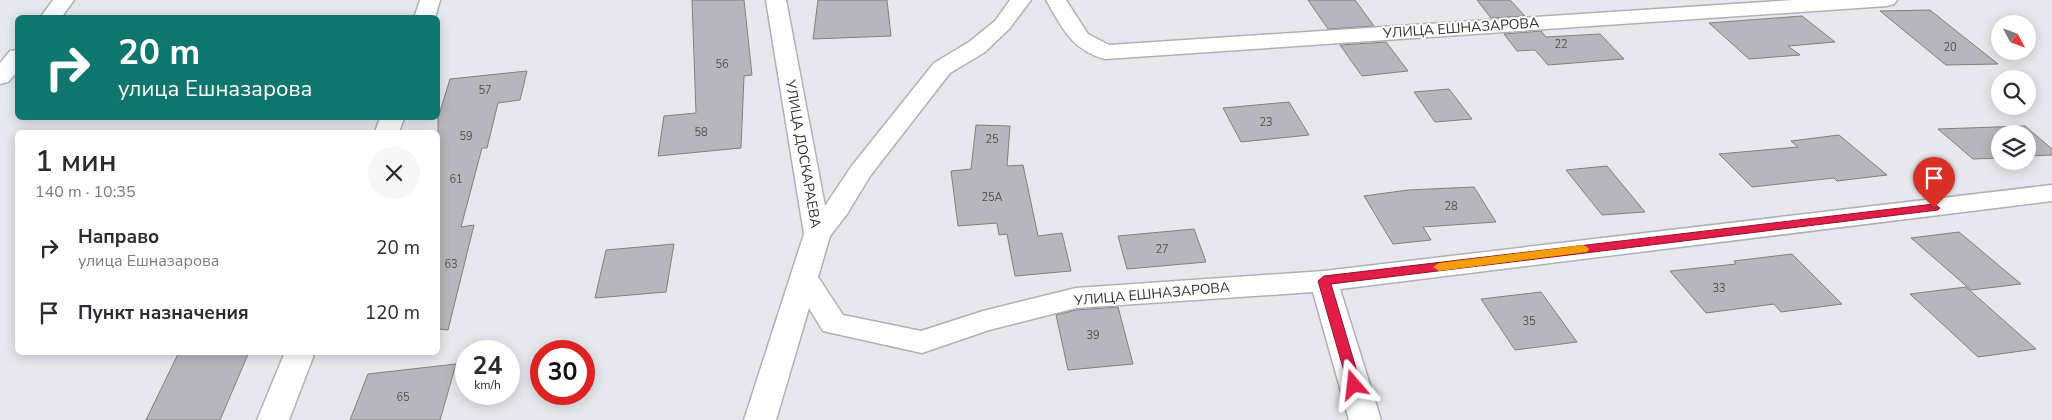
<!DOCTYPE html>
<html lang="ru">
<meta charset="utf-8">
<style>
body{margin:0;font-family:"Nunito Sans",sans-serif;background:#f7f7f7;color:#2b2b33;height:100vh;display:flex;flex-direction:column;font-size:19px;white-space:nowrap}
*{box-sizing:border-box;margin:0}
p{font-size:16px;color:#7c7c81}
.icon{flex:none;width:28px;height:28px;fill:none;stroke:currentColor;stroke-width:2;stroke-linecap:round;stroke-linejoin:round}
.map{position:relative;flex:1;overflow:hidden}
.panel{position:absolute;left:15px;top:130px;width:425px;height:225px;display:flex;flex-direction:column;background:#fff;border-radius:8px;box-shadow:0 2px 12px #0003}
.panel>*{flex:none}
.top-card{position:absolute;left:15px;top:15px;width:425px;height:105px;border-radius:8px;box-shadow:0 2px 12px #0003;background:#0f766e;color:#fff;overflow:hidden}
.needle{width:32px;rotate:131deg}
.buttons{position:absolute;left:1991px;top:15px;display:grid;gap:10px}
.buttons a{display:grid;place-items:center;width:45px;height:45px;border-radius:50%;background:#fff;box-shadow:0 2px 12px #0003;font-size:25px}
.speed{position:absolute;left:455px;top:340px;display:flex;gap:10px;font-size:25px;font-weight:700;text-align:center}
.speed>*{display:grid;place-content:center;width:65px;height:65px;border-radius:50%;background:#fff;box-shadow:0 2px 12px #0003;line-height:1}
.speed small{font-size:12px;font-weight:400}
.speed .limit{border:8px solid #d22;background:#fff;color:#111}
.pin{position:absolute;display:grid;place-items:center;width:42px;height:42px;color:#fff;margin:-51px -21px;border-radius:50% 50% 50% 0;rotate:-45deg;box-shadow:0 0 5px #0007}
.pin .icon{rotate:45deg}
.me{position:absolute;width:55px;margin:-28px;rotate:343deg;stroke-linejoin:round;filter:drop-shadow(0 0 4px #0008)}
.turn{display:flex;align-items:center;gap:18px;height:105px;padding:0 20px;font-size:22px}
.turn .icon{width:65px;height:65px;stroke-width:2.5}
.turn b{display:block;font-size:35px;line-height:42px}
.round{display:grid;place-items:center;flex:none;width:52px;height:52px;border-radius:26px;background:#f7f7f7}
.head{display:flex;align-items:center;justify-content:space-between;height:85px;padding:0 20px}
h1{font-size:30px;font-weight:600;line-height:38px}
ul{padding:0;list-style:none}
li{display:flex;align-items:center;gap:15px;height:65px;padding:0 20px}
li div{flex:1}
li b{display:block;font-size:19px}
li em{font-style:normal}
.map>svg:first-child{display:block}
</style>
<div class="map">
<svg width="2052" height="420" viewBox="0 0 2052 420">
<rect width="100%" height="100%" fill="#e7e8ed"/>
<g fill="#b6b7bc" stroke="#7f8084">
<path d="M692,0h52l8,75 -8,1 -3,72 -83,8 6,-40 32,-3z"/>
<path d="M818,0h69l4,36 -78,3z"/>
<path d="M1308,0h47l19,26 -46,3z"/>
<path d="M1477,0h33l15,16 -34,2z"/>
<path d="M1930,10l25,20 43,34 -52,1 -66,-54z"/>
<path d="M1802,16l33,26 -47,4 12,9 -51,4 -40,-36z"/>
<path d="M1541,31l5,6 54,-3 24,25 -76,6 -13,-15 -18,1 -13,-17z"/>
<path d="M1386,42l22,29 -46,5 -22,-31z"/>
<path d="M527,71l-7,29 -22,3 -11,45h-5l-21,79 13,-2 -26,105 -10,-1v-211l12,-39z"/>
<path d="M1449,89l23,30 -37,3 -21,-30z"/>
<path d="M1289,102l20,33 -68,7 -18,-34z"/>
<path d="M976,125l34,1 -3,40 16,-1 15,71 24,-3 9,38 -56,5 -8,-42 -8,1 -2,-12 -39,3 -7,-55 20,-2z"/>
<path d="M2025,126l27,23v6l-24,1v-22h-28v24l-27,1 -35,-30z"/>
<path d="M1839,135l48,40 -50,6 -3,-3 -82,9 -33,-33 79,-7 -7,-6z"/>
<path d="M1607,166l38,46 -43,3 -36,-45z"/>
<path d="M1474,187l22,35 -73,5 8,13 -38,4 -29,-48 44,-6z"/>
<path d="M1194,229l12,33 -79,7 -9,-33z"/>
<path d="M1959,232l62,52 -50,6 -60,-52z"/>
<path d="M674,244l-8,48 -71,6 11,-48z"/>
<path d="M1792,254l50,50 -61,8 -7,-8 -68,9 -36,-42 66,-7 -2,-3z"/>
<path d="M1966,287l70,62 -58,8 -68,-63z"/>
<path d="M1541,292l36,50 -62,8 -34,-51z"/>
<path d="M1118,307l15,57 -65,6 -12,-55 20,-5z"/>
<path d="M179,352h70l-29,68h-74z"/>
<path d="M456,364l-16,56h-90l18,-46z"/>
</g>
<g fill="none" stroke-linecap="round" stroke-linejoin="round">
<g stroke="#b0b1b6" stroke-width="3">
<g id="street">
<path d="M53,0h21l-13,18h-21z"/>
<path d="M420,0h20l-5,18h-21z"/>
<path d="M766,0h20l39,206 26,-39 83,-104 35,-21 26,-21 15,-21h21l-22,29 -24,23 -35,21 -80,103 -23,38 -17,22 -12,41 25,38 78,16 62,-20 93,-23 248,-17 728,-86v16l-712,88 41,131h-32l-36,-128 -237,16 -87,22 -67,23 -99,-22 -14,-23 -33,112h-32l60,-186z"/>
<path d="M1046,0h20l22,34 21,11 685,-45h103l-3,4 -7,2 -782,53c-34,-9 -43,-32 -59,-59z"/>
<path d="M18,50v21l-10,11 -8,2v-21l10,-12z"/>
<path d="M380,118h24l-5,14h-24z"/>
<path d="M285,352h30l-26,68h-32z"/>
</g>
</g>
<use href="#street" fill="#fff" fill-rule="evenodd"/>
</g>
<path fill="#e11d48" stroke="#92132f" d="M1934,204l6,4 -2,2 -607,74 30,101 -2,4h-9l-2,-4 -30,-104 6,-5z"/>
<path fill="#f59e0b" d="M1583,245l4,2 2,2 -2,3 -148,19 -6,-4 6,-4z"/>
<g text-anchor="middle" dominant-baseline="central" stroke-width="4" stroke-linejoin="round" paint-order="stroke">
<g font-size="11" fill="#525355">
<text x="1561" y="44">22</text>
<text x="1950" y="47">20</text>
<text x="722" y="64">56</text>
<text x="485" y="90">57</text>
<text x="1266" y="122">23</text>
<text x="701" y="132">58</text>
<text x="466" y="136">59</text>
<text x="992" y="139">25</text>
<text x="456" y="179">61</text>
<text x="992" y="197">25А</text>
<text x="1451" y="206">28</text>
<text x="1162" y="249">27</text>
<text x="451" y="264">63</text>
<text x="1719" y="288">33</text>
<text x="1529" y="321">35</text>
<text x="1093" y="335">39</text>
<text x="403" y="397">65</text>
</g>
<g font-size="14" fill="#313233" stroke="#fff">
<text transform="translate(1461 28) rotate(-4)">УЛИЦА ЕШНАЗАРОВА</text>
<text transform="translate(803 154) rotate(80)">УЛИЦА ДОСКАРАЕВА</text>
<text transform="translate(1152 294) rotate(-5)">УЛИЦА ЕШНАЗАРОВА</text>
</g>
</g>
</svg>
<div class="buttons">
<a><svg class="needle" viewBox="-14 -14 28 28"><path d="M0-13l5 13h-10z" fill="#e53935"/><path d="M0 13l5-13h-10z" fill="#7c7c81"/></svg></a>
<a><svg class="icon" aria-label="search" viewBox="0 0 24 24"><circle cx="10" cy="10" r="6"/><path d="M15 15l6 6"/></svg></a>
<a><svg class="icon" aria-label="layers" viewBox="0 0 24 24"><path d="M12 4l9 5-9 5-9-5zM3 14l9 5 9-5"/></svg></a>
</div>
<div class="speed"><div>24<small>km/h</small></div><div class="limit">30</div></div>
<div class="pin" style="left:1934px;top:208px;background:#d93025"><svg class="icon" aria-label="arrive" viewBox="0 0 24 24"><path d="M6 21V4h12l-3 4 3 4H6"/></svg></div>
<svg class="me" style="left:1354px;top:385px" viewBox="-20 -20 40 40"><path d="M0-17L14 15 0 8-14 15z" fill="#e11d48" stroke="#fff" stroke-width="4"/></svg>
<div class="top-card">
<div class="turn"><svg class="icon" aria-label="right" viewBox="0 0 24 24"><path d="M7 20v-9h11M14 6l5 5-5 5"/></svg><div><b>20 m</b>улица Ешназарова</div></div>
</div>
<section class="panel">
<div class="head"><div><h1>1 мин</h1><p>140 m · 10:35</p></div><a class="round"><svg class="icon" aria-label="close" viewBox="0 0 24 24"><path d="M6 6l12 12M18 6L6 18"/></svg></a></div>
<ul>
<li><svg class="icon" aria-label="right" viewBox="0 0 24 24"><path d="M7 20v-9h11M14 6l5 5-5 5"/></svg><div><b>Направо</b><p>улица Ешназарова</p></div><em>20 m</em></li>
<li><svg class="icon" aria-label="arrive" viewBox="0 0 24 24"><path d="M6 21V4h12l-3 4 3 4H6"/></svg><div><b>Пункт назначения</b></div><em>120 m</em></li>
</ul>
</section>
</div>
